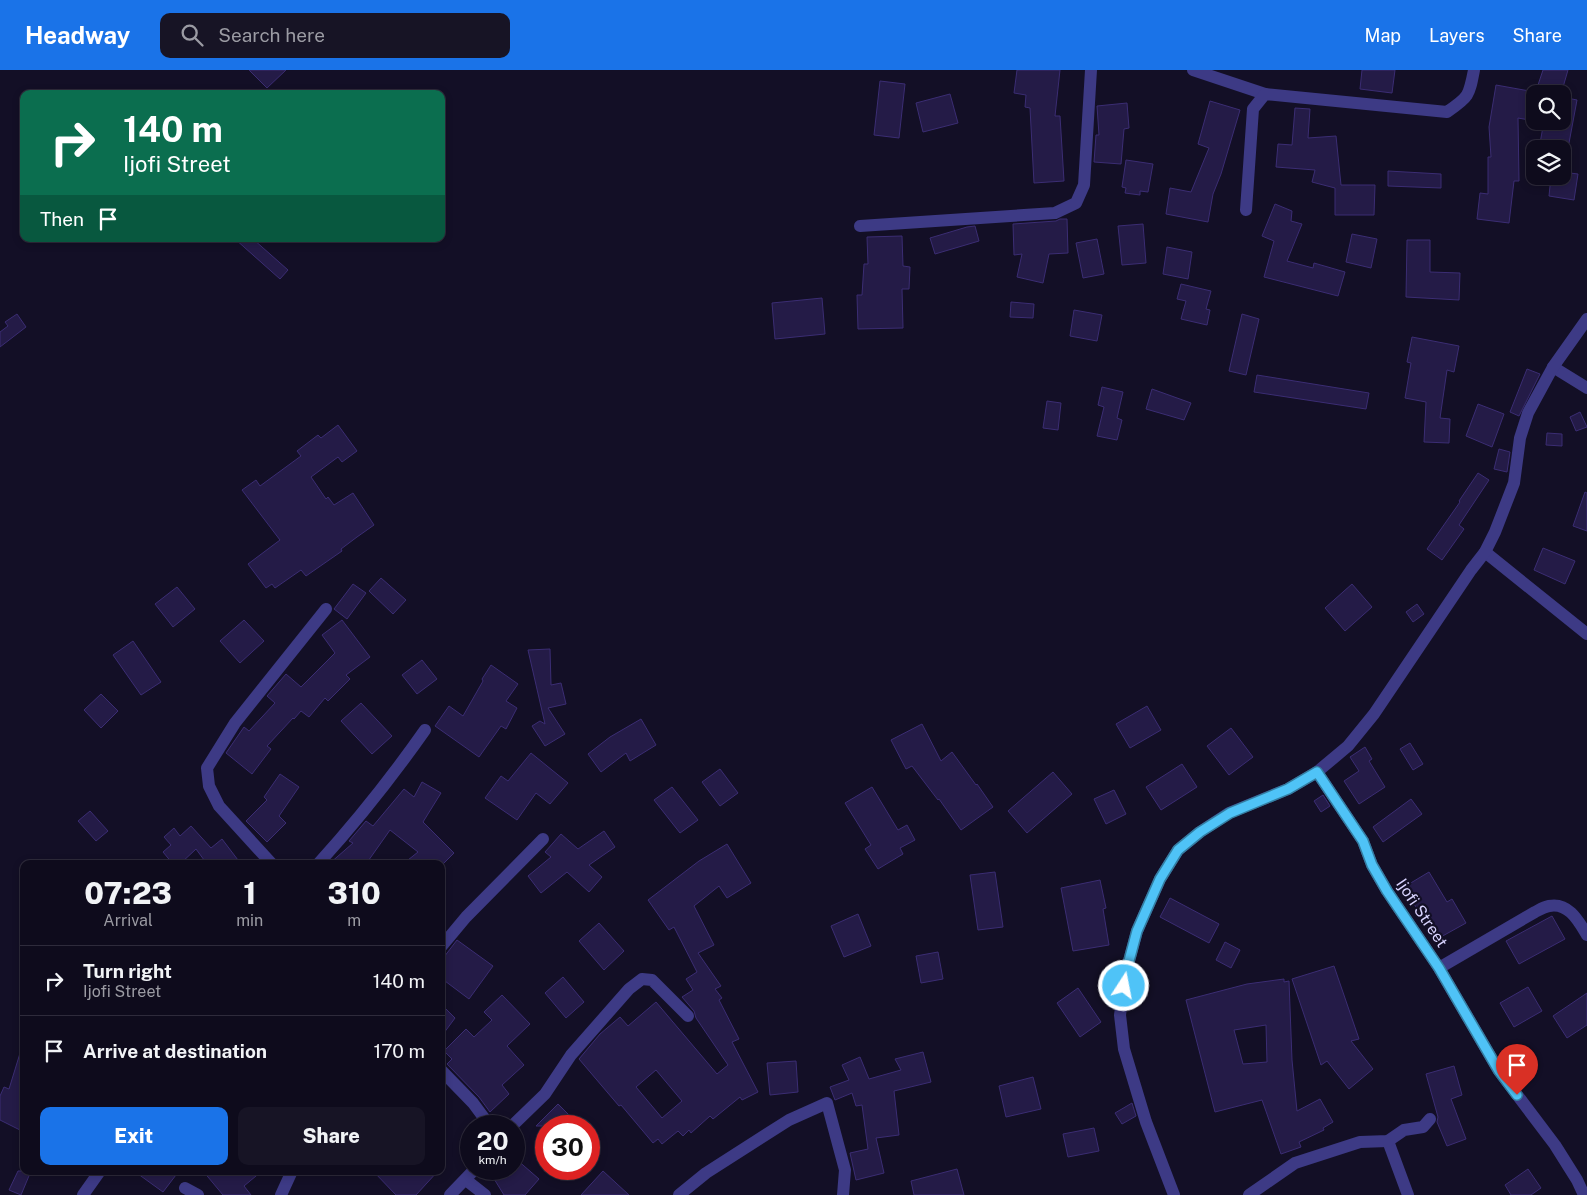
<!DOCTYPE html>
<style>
body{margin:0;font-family:"Public Sans",sans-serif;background:#171425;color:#f1f3f6;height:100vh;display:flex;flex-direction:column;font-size:19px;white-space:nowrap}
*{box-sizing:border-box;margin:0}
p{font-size:16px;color:#9b9ba3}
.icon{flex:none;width:28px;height:28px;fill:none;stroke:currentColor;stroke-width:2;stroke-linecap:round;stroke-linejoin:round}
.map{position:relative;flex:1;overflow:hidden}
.panel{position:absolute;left:20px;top:790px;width:425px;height:315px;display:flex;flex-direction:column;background:#0e0b1c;border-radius:10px;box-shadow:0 2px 8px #0003,0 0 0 1px #2e2b3b}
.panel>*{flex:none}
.guide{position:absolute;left:20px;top:20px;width:425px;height:152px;border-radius:10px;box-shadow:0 2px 8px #0003,0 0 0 1px #2e2b3b;background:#0b6e4f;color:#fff;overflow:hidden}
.tools{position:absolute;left:1526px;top:15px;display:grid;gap:10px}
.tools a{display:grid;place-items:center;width:45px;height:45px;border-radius:10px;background:#0e0b1c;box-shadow:0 2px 8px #0003,0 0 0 1px #2e2b3b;font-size:25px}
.speed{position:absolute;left:460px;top:1045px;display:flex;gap:10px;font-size:25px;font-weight:700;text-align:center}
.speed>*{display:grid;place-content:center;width:65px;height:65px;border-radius:50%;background:#0e0b1c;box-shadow:0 2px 8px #0003,0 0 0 1px #2e2b3b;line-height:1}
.speed small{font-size:12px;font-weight:400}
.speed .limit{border:8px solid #d22;background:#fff;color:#111}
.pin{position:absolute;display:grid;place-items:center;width:42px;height:42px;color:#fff;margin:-51px -21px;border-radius:50% 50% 50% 0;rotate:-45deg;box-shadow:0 0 5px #0007}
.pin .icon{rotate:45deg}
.me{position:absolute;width:55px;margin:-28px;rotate:11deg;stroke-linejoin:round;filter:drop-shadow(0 0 4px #0008)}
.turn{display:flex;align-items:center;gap:18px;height:105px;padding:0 20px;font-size:22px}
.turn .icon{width:65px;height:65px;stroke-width:2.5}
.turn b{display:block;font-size:35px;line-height:42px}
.then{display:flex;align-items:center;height:48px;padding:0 20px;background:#0003;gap:10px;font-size:19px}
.eta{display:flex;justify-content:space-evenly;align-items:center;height:85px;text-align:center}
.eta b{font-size:30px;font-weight:800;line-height:35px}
.primary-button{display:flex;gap:10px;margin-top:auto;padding:10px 20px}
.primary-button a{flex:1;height:58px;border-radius:10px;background:#1a73e8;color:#fff;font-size:20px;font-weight:800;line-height:58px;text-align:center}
.primary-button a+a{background:#171425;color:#f1f3f6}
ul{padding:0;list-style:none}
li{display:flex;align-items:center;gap:15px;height:70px;padding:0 20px;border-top:1px solid #2e2b3b}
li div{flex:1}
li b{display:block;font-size:19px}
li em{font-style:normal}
header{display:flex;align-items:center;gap:30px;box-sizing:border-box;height:70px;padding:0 25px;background:#1a73e8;color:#fff}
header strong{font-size:24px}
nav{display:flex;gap:28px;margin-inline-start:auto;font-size:18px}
.search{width:350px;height:45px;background:#171425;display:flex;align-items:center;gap:12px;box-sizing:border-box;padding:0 18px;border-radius:10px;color:#9b9ba3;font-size:19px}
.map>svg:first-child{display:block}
</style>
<header>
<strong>Headway</strong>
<div class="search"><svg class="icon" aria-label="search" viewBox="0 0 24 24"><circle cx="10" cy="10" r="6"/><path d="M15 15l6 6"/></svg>Search here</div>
<nav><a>Map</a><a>Layers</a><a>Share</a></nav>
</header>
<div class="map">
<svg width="1587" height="1125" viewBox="0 0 1587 1125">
<rect width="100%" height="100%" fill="#130f26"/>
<g fill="#241b47" stroke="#3b2d73" fill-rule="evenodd">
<path d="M249,0h37l-19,18z"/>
<path d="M1017,0h43l-5,46h5l4,65 -30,2 -4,-75 -5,-1 1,-12 -12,-2z"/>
<path d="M1362,0h33l-3,23 -32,-4z"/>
<path d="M1543,0h25l-7,24h-26z"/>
<path d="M880,11l25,3 -6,54 -25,-3z"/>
<path d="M1496,15l39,7v29l-17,-3 1,63h-5l-5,42 -32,-4 3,-26 8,1v-37h3l-2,-30z"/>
<path d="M950,24l8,29 -35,9 -7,-29z"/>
<path d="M1562,27l15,3 -8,43h-2l-2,6h-26l5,-28h18z"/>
<path d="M1210,31l30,9 -19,64 -8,20 -5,28 -42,-8 4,-26 21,4 18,-44 -11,-4z"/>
<path d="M1127,33l2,25 -5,1 -3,35 -27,-2 2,-27h3l-2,-29z"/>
<path d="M1295,38l15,1 -2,29 28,-2 5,49h34l-1,30h-39v-27l-23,-6 3,-12 -39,-3 2,-23 14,1z"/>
<path d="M1126,90l27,4 -5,28 -8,-1v4l-15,-2 1,-5 -4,-1z"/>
<path d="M1388,101l53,3v14l-53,-2z"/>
<path d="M1562,102l16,2 -4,26 -25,-4 2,-20h11z"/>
<path d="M1275,134l17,7 -1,10 11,3 -15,37 26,7 1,-5 31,9 -7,24 -74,-19 10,-36 -12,-5z"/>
<path d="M1060,149h7l1,34 -19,1 -6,29 -26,-6 5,-23 -8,1 -1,-31 43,-3z"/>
<path d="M1143,154l3,39 -24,2 -4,-39z"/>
<path d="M975,156l4,15 -44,13 -5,-16 37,-11z"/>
<path d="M1352,164l25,5 -6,29 -25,-6z"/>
<path d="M902,166l1,30 7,1 -1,22h-7l1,39 -45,1 -1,-34h5l2,-31h4l-1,-27z"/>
<path d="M235,169h18l35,31 -8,9z"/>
<path d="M1097,169l7,35 -21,4 -7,-35z"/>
<path d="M1407,170h23v32l30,1 -1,27 -53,-3z"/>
<path d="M1167,177l25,5 -4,27 -25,-5z"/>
<path d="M1181,214l30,7 -5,18 4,1 -3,15 -26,-6 5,-18 -9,-2z"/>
<path d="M822,228l3,36 -50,5 -3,-36z"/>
<path d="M1011,232l23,2 -1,14 -23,-1z"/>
<path d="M1074,240l28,5 -5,26 -27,-5z"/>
<path d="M17,244l9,13 -26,20v-15l8,-6 -3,-4z"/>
<path d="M1242,244l17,5 -13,56 -17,-4z"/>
<path d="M1412,267l47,9 -5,26 -7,-2 -7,48 10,1 -1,24 -25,-1 2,-40 -21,-4 6,-35 -4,-1z"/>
<path d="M1527,299l13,5 -21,42 -9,-4z"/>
<path d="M1257,305l112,18 -3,16 -112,-17z"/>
<path d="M1102,317l21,5 -6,26 5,2 -5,20 -20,-4 7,-29 -6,-2z"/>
<path d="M1152,319l39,14 -7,17 -38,-11z"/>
<path d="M1047,331l14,2 -3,27 -15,-2z"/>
<path d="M1478,334l26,10 -12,33 -26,-11z"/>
<path d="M1580,342l7,15 -11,4 -6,-14z"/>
<path d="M338,355l19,26 -15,11 -4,-5 -27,20 15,22 2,-2 6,8 19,-12 21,32 -17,12 -16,12 1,2 -36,25 -5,-6 -26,18 -3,-4 -6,4 -18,-24 32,-24 -38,-50 14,-10 4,6 41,-30 -4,-5 21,-16 3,3z"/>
<path d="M1547,363l15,1v12l-16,-1z"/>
<path d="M1499,379l11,3 -3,20 -13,-3z"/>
<path d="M1478,403l11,7 -30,45 5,4 -22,31 -15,-11 33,-47 -1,-1z"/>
<path d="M1585,422l2,1v38l-14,-5z"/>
<path d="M1543,478l32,13 -10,23 -31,-14z"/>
<path d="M381,508l25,22 -13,14 -24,-23z"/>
<path d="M353,514l13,9 -19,26 -13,-10z"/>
<path d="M1352,514l20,23 -27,24 -20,-23z"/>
<path d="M177,517l18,22 -22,18 -18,-23z"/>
<path d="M1417,534l7,10 -11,8 -7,-10z"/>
<path d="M244,550l20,21 -24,22 -20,-22z"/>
<path d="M342,550l28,37 -24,18 4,4 -22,22 -3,-3 -16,19 -8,-6 -7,8 -1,-1 -26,28 4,3 -19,25 -26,-21 18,-26 5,4 26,-28 -8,-7 19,-22 15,13 34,-34 -13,-18z"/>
<path d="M133,571l28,41 -20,13 -28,-40z"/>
<path d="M550,579l1,36 10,-2 5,21 -18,4 17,26 -20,12 -13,-20 8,-5 5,3 -17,-74z"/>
<path d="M422,590l15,19 -20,15 -15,-19z"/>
<path d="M491,595l27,19 -12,17 11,7 -11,21 -5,-3 -22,31 -44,-31 14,-20 14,10 20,-35 -1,-2z"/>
<path d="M101,624l17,17 -17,17 -17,-18z"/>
<path d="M361,633l31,33 -20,18 -31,-33z"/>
<path d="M1147,636l14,24 -31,18 -14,-24z"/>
<path d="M641,649l15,26 -26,16 -4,-8 -25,19 -13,-18 22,-17z"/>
<path d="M922,654l19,37 11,-9 24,33 1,-1 16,23 -32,23 -22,-31 -1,1 -26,-34 -6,3 -15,-29z"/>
<path d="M1231,658l22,29 -24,18 -22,-29z"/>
<path d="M1410,673l13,21 -10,6 -13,-21z"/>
<path d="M1365,677l7,12 -3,2 16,26 -26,17 -15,-23 15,-10 -9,-14z"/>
<path d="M531,683l37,30 -18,21 -14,-11 -19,27 -32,-22 16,-22 7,5z"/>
<path d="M1182,694l15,23 -36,23 -15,-23z"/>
<path d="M720,699l18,24 -18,13 -18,-24z"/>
<path d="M1053,702l19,22 -45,39 -19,-22z"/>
<path d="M280,704l19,13 -20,29 7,7 -19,19 -21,-21 21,-21 -3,-3z"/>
<path d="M422,712l19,11 -18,29 31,31 -11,11h-40l15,-12 -28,-22 -24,34h-37l24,-21 -4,-2 17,-20 7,5 31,-37 10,8z"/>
<path d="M672,717l26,33 -18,13 -26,-33z"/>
<path d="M872,717l26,43 9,-5 8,15 -15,8 3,6 -25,15 -13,-20 6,-4 -26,-42z"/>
<path d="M1114,720l12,24 -20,10 -12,-25z"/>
<path d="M1323,725l7,11 -9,6 -7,-11z"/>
<path d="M1411,729l11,15 -39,28 -10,-15z"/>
<path d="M90,741l18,20 -12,10 -18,-20z"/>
<path d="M191,756l20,22 11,-9 19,25h-34l-11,-15 -16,15h-7l-10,-12 8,-7 -7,-8 10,-9 6,8z"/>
<path d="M604,761l11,16 -26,18 13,12 -13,15 -22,-20 -26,21 -13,-17 23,-19 -6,-5 16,-18 17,15z"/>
<path d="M727,774l24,39 -24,15 -8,-12 -25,20 20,39 -16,8 23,33 -6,3 7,9 -3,2 20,39 -7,3 26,50 -16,8 -2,-3 -27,22 -3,-3 -19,17 -2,-3 -6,6 -5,-5 -16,13 -4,-5 -5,4 -32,-38 -2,1 -40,-47 21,-25 20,-17 8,9 28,-24 61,72 11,-9 -32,-47 -2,-7 -12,-14 11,-7 -7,-11 11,-7 -23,-45 -5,3 -21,-30 51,-39zM656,1000l26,31 -20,17 -26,-31z"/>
<path d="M995,802l8,55 -25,3 -8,-55z"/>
<path d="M1429,802l18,30 5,-3 14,24 -27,15 -19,-31 -3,2 -13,-22z"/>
<path d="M1100,810l6,28 -3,1 6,36 -36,6 -12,-63z"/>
<path d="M1170,828l49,26 -10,19 -49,-26z"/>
<path d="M858,844l13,32 -27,11 -13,-31z"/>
<path d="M1552,846l13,23 -46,25 -13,-23z"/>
<path d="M599,853l25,28 -20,19 -25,-29z"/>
<path d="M457,870l36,26 -24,33 -28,-21v-17z"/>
<path d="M1225,872l15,8 -9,18 -15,-8z"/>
<path d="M938,882l5,27 -22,4 -5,-27z"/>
<path d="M1334,896l25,73 -8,2 22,28 -24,20 -22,-28 -6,4 -29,-86z"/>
<path d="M563,907l21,25 -18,16 -21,-25z"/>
<path d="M1284,909v3l5,-1 3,79 5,51 23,-12 13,23 -10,6 1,2 -25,12 2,5 -20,7 -19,-54 -47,12 -29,-112 61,-16zM1266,955l1,37 -24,2 -9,-34z"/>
<path d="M1528,917l14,24 -28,16 -14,-24z"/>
<path d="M1078,918l23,34 -21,15 -23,-34z"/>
<path d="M1587,923v32l-20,13 -14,-22z"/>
<path d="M502,925l28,29 -23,22 17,19 -22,20 7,9 -19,18 -11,-15 -32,-33 5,-5 -8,-8 22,-22 8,8 18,-17 -8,-8z"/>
<path d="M441,934l14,14 -14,19z"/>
<path d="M21,980l3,1v69l-4,10 -20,-10v-24l4,-9 5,2z"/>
<path d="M923,982l8,30 -37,9 5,44 -23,3 8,35 -28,7 -6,-27 18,-4 -6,-44 -6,1 -4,-13 -17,7 -5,-13 19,-7 -7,-15 18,-8 9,22 32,-9 -6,-11z"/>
<path d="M796,991l2,31 -28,3 -3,-32z"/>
<path d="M1454,996l8,29 -11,4 15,40 -19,7 -10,-24 1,-5 -12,-43z"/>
<path d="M1033,1007l8,32 -35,8 -7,-31z"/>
<path d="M1132,1033l4,13 -14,8 -7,-11z"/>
<path d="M558,1034l22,22h-44z"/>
<path d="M1094,1058l5,23 -31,6 -5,-23z"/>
<path d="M516,1089l23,20 -14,16h-21l-16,-26h26v-7z"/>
<path d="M957,1099l7,26h-50l-3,-14z"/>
<path d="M1528,1099l13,19 -10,7h-20l-6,-10z"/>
<path d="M18,1101h13l-10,24 -12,-5z"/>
<path d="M134,1101h45l-16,21z"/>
<path d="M203,1101h59l-18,15 7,9h-28z"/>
<path d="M373,1101h65l-22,24h-20z"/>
<path d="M603,1101l26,24h-48z"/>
</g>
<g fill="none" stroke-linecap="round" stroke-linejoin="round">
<g stroke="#3d3a85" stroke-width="12">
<path d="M1193,0l72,24"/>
<path d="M1246,140l7,-101 12,-15 182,18c22,-15 22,-16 27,-42"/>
<path d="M860,156l195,-13 21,-10 8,-18 7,-115"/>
<path d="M1553,297l34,21"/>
<path d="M1485,482l102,82"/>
<path d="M1317,702l46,69 9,24 15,26 52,77 60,103 56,74 22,35 7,15"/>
<path d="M272,794l-53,-58 -10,-20 -2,-18 28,-45 91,-114"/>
<path d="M318,794c39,-43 74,-87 107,-134"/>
<path d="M441,877l25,-30 77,-78"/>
<path d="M1439,898l96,-56c4,-2 9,-5 14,-6 20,-4 30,16 38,29"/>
<path d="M441,1000l32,33 17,23"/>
<path d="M512,1056l33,-32 26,-39 58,-66 13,-10 10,1 36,36"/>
<path d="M1388,1071l20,54"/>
<path d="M466,1110l19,15"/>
<path d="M185,1118l13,7"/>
<path d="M83,1125l17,-24"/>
<path d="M281,1125l11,-24"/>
<path d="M450,1125l25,-26"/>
<path d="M679,1125l27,-22 83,-53 38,-17 18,67 -2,25"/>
<path d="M1174,1125l-28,-73 -22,-73 -4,-34 6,-43 11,-41 23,-52 18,-29 22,-18 29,-19 59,-24 29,-17 31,-26 26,-32 97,-144 14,-18 10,-20 19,-49 6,-45 8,-25 25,-46 34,-48"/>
<path d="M1249,1125l46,-32 65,-21 28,-1 16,-11 19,-3 7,-8"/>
</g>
</g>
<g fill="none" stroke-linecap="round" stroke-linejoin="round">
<g stroke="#337fa1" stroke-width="12">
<path id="route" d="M1124,916l2,-14 11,-41 23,-52 18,-29 22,-18 30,-19 58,-24 29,-17 46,69 9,24 15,26 52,77 60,103 18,24"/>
</g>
<use href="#route" stroke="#4fc3f7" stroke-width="9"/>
</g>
<g text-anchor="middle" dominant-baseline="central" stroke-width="4.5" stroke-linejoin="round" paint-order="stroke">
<g font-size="16" fill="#d9d4ff" stroke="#130f26">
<text transform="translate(1422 843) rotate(56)">Ijofi Street</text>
</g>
</g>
</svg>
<div class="tools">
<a><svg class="icon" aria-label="search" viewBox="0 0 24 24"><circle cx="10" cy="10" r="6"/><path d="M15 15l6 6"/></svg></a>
<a><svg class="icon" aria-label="layers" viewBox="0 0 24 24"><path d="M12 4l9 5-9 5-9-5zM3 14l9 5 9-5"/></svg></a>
</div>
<div class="speed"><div>20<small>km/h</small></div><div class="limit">30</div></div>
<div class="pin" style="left:1517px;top:1025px;background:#d93025"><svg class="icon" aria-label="arrive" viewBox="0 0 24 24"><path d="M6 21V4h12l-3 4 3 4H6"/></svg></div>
<svg class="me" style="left:1124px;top:916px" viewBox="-20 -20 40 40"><circle r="17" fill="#4fc3f7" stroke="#fff" stroke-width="3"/><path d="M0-11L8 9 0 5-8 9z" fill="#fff"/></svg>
<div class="guide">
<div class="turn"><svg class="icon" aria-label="right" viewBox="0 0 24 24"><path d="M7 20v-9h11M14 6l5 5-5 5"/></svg><div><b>140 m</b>Ijofi Street</div></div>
<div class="then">Then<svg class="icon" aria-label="arrive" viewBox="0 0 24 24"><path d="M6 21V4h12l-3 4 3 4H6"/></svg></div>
</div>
<section class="panel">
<div class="eta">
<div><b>07:23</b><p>Arrival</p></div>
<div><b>1</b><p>min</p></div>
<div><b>310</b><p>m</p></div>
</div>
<ul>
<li><svg class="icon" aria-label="right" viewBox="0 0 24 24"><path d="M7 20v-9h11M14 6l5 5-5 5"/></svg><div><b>Turn right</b><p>Ijofi Street</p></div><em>140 m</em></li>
<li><svg class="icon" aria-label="arrive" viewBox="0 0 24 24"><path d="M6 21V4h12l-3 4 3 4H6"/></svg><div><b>Arrive at destination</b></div><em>170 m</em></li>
</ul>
<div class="primary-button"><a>Exit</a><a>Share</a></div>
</section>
</div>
